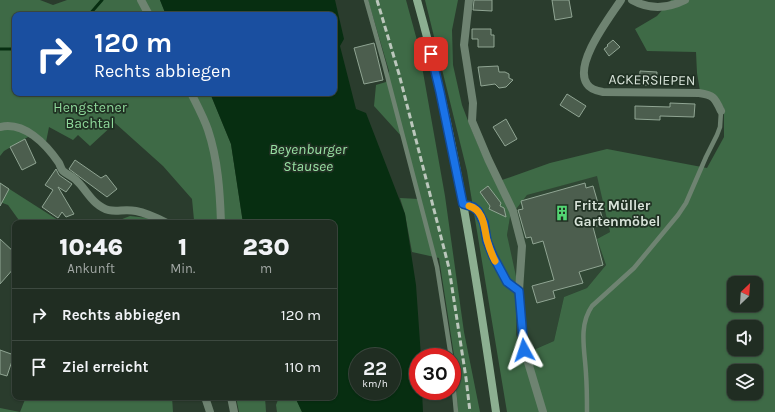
<!DOCTYPE html>
<html lang="de">
<meta charset="utf-8">
<style>
body{margin:0;font-family:Karla,sans-serif;background:#28352a;color:#f1f3f6;height:100vh;display:flex;flex-direction:column;font-size:15px;white-space:nowrap}
*{box-sizing:border-box;margin:0}
p{font-size:13px;color:#a2a8a5}
.icon{flex:none;width:22px;height:22px;fill:none;stroke:currentColor;stroke-width:2;stroke-linecap:round;stroke-linejoin:round}
.map{position:relative;flex:1;overflow:hidden}
.panel{position:absolute;left:12px;top:220px;width:325px;height:180px;display:flex;flex-direction:column;background:#202d22;border-radius:8px;box-shadow:0 1px 3px #0004,0 0 0 1px #3d4940}
.panel>*{flex:none}
.hud{position:absolute;left:12px;top:12px;width:325px;height:84px;border-radius:8px;box-shadow:0 1px 3px #0004,0 0 0 1px #3d4940;background:#1a4fa0;color:#fff;overflow:hidden}
.needle{width:26px;rotate:25deg}
.tools{position:absolute;left:727px;top:276px;display:grid;gap:8px}
.tools a{display:grid;place-items:center;width:36px;height:36px;border-radius:8px;background:#202d22;box-shadow:0 1px 3px #0004,0 0 0 1px #3d4940;font-size:20px}
.speed{position:absolute;left:349px;top:348px;display:flex;gap:8px;font-size:20px;font-weight:700;text-align:center}
.speed>*{display:grid;place-content:center;width:52px;height:52px;border-radius:50%;background:#202d22;box-shadow:0 1px 3px #0004,0 0 0 1px #3d4940;line-height:1}
.speed small{font-size:10px;font-weight:400}
.speed .limit{border:6px solid #d22;background:#fff;color:#111}
.pin{position:absolute;display:grid;place-items:center;width:34px;height:34px;color:#fff;margin:-17px;border-radius:8px;box-shadow:0 2px 6px #0006}
.me{position:absolute;width:44px;margin:-22px;rotate:355deg;stroke-linejoin:round;filter:drop-shadow(0 0 3px #0008)}
.turn{display:flex;align-items:center;gap:14px;height:84px;padding:0 16px;font-size:18px}
.turn .icon{width:52px;height:52px;stroke-width:2.5}
.turn b{display:block;font-size:28px;line-height:34px}
.eta{display:flex;justify-content:space-evenly;align-items:center;height:68px;text-align:center}
.eta b{font-size:24px;font-weight:800;line-height:28px}
ul{padding:0;list-style:none}
li{display:flex;align-items:center;gap:12px;height:52px;padding:0 16px;border-top:1px solid #3d4940}
li div{flex:1}
li b{display:block;font-size:15px}
li em{font-style:normal}
.map>svg:first-child{display:block}
</style>
<div class="map">
<svg width="775" height="412" viewBox="0 0 775 412">
<rect width="100%" height="100%" fill="#2a3c2d"/>
<path fill="#304734" d="M598,175l12,57 -13,7 9,26 -19,23 -23,9 -10,44 -32,14 -6,-21v-32l-9,-67 3,-18 17,-22z"/>
<g fill="#3e6a46" fill-rule="evenodd">
<path d="M0,0h40l13,5 14,-5h93l6,15h-151v78h195l21,51 12,79h-52l3,-3 -2,-21 -29,-33 -48,-43 -25,23 -12,-11 -5,5 -24,-13 -3,15 -18,-5 -24,14 -4,5z"/>
<path d="M368,0h38l12,44 27,152 19,136 16,80h-22l-4,-57 -15,-97 -27,-6 -7,-38 -5,-16 19,1 -16,-61 -29,-32 2,-21 10,-3 3,-11z"/>
<path d="M425,0h33l-6,30 1,35 9,40 8,21 15,35 17,19 48,-17 57,-14 100,19 17,-31v-29l-7,-11 -17,-6 -3,-18 -1,-21 -49,-1 -12,-22 22,-13 14,-16h104v412h-268l-40,-241zM597,176l13,56 -13,7 9,26 -19,23 -23,9 -10,44 -32,14 -6,-21 1,-53 -10,-46 3,-18 17,-22zM734,283h22v22h-22zM734,327h22v22h-22zM734,371h22v22h-22z"/>
<path d="M0,183l61,39 2,1h-42l-13,-18 -8,-3z"/>
<path d="M130,216l18,2 9,5h-45z"/>
<path d="M26,397h146l1,15h-173v-4l20,4z"/>
<path d="M236,397h29l1,15h-27z"/>
<path d="M279,397h16l7,15h-25l-1,-7z"/>
</g>
<path fill="#072e11" fill-rule="evenodd" d="M160,0h175l9,39 -4,7 16,63 10,4 39,101 11,71 5,72h-3v34h4l1,21h-121l-7,-15h39v-174h-91l-12,-79 -21,-51h124v-78h-168zM358,357h34v34h-34z"/>
<g fill="none" stroke-linecap="round" stroke-linejoin="round">
<g stroke="#072e11" stroke-width="3">
<path d="M89,15l13,-15"/>
<path d="M0,49h15"/>
</g>
</g>
<g fill="#4c5e4e" stroke="#90a593">
<path d="M474,0h18v11l-19,-1z"/>
<path d="M552,0h17l3,17 -17,3z"/>
<path d="M472,29h19v6h3v12h-16v-8h-6z"/>
<path d="M613,40l7,7 -11,9 -5,-7 4,-3 -1,-1z"/>
<path d="M374,43l9,37 -19,4 -10,-36z"/>
<path d="M498,66l1,6h6l4,2v4l4,2 -7,7 -7,1 -4,-4 -14,2 -3,-19z"/>
<path d="M640,71l17,1 -1,13h-17z"/>
<path d="M567,94l19,12 -7,11 -19,-12z"/>
<path d="M670,103l25,1 -1,13 -34,-1v4l-25,-1v-13l35,1z"/>
<path d="M506,119l11,20 -12,7 -12,-19z"/>
<path d="M25,139l11,24 -14,7 -12,-23z"/>
<path d="M75,160l26,18 5,-3 11,14 -10,8 -38,-28z"/>
<path d="M56,169l3,6 13,9 -6,8 -8,-5 16,27 -8,3 -4,-5 -4,6 -16,-11 11,-17 -8,-5z"/>
<path d="M0,183l9,6 -9,17z"/>
<path d="M585,183l1,5 7,-2 11,38 -11,3 10,38 -24,7 4,11 -30,8 2,7 -18,5 -5,-17 22,-6 -11,-39 -10,3 -2,-7 -5,1 -8,-28 5,-1 -2,-8z"/>
<path d="M488,186l13,17 -1,3 4,2 2,9 -17,-8 1,-3 -10,-14z"/>
<path d="M0,239l15,14v14l-15,17z"/>
<path d="M0,350l14,5 -7,21 -7,-2z"/>
</g>
<g fill="none" stroke-linecap="round" stroke-linejoin="round">
<g stroke="#6e8371" stroke-width="4.5">
<path d="M366,0l18,64 53,203 14,90"/>
<path d="M463,204l10,3 5,4 6,12 3,18 6,15 14,25 12,10"/>
<path d="M452,368l4,44"/>
<path d="M587,412c0,-13 0,-25 -1,-38 -1,-23 -8,-48 6,-68l42,-38 44,-53 8,-12 20,-46 11,-22 3,-8 1,-16"/>
</g>
<g stroke="#6e8371" stroke-width="8">
<path d="M141,0l8,15"/>
<path d="M469,0l-5,45 9,58 -1,18 16,38 25,52 9,35 -3,45 5,58 19,63"/>
<path d="M621,0c-11,17 -48,64 -34,84 3,5 10,7 16,8l96,1c15,2 16,5 22,18"/>
<path d="M632,0c18,10 35,9 53,0"/>
<path d="M191,93c6,12 13,25 17,37 10,30 12,62 13,93"/>
<path d="M0,127c24,-6 46,17 59,36 1,2 2,6 4,8 3,3 9,5 13,9 7,6 12,16 20,23 15,13 23,5 40,8 11,2 21,7 31,12"/>
<path d="M205,397l5,15"/>
<path d="M231,397l3,15"/>
</g>
<path stroke="#8caf91" stroke-width="8" d="M417,0c38,135 59,274 79,412"/>
<path stroke="#bbc7bc" stroke-width="3" stroke-dasharray="6 3" stroke-linecap="butt" d="M377,0l22,74 50,194 17,110 4,34"/>
</g>
<g fill="none" stroke-linecap="round" stroke-linejoin="round">
<g stroke="#114b97" stroke-width="10">
<path id="route" d="M431,54l9,38 23,112 10,3 5,4 6,12 3,18 6,15 14,26 12,9 5,59"/>
</g>
<use href="#route" stroke="#1a73e8" stroke-width="7"/>
<path stroke="#f59e0b" stroke-width="7" d="M469,206c15,4 15,21 18,34 2,7 5,15 8,21"/>
</g>
<defs>
<g id="building-bare" transform="scale(1.2)"><path d="M-4-6H4V6H1V3H-1V6H-4ZM-2.5-4.3h1.7v1.8h-1.7ZM.8-4.3h1.7v1.8H.8ZM-2.5-1h1.7V.8h-1.7ZM.8-1h1.7V.8H.8Z" fill="#53d673" stroke="#203123" stroke-width="2.5" paint-order="stroke"/></g>
</defs>
<g fill-rule="evenodd">
<use href="#building-bare" x="562" y="213"/>
</g>
<g text-anchor="middle" dominant-baseline="central" stroke-width="3.5" stroke-linejoin="round" paint-order="stroke">
<g font-size="14" fill="#d8e3d9" stroke="#203123">
<text transform="translate(652 80) rotate(1)">ACKERSIEPEN</text>
</g>
<g font-size="14" fill="#8fd99b" stroke="#203123">
<text x="90" y="107">Hengstener<tspan x="90" dy="16">Bachtal</tspan></text>
</g>
<g font-size="14" font-weight="bold" fill="#d8e3d9" stroke="#203123" text-anchor="start">
<text x="574" y="205">Fritz Müller<tspan x="574" dy="16">Gartenmöbel</tspan></text>
</g>
<g font-size="15" font-style="italic" fill="#97e0a2" stroke="#203123">
<text x="308" y="149">Beyenburger<tspan x="308" dy="17">Stausee</tspan></text>
</g>
</g>
</svg>
<div class="tools">
<a><svg class="needle" viewBox="-14 -14 28 28"><path d="M0-13l5 13h-10z" fill="#e53935"/><path d="M0 13l5-13h-10z" fill="#a2a8a5"/></svg></a>
<a><svg class="icon" aria-label="sound" viewBox="0 0 24 24"><path d="M4 9h4l5-4v14l-5-4H4zM17 9q2 3 0 6"/></svg></a>
<a><svg class="icon" aria-label="layers" viewBox="0 0 24 24"><path d="M12 4l9 5-9 5-9-5zM3 14l9 5 9-5"/></svg></a>
</div>
<div class="speed"><div>22<small>km/h</small></div><div class="limit">30</div></div>
<div class="pin" style="left:431px;top:54px;background:#d93025"><svg class="icon" aria-label="arrive" viewBox="0 0 24 24"><path d="M6 21V4h12l-3 4 3 4H6"/></svg></div>
<svg class="me" style="left:524px;top:350px" viewBox="-20 -20 40 40"><path d="M0-17L14 15 0 8-14 15z" fill="#1a73e8" stroke="#fff" stroke-width="4"/></svg>
<div class="hud">
<div class="turn"><svg class="icon" aria-label="right" viewBox="0 0 24 24"><path d="M7 20v-9h11M14 6l5 5-5 5"/></svg><div><b>120 m</b>Rechts abbiegen</div></div>
</div>
<section class="panel">
<div class="eta">
<div><b>10:46</b><p>Ankunft</p></div>
<div><b>1</b><p>Min.</p></div>
<div><b>230</b><p>m</p></div>
</div>
<ul>
<li><svg class="icon" aria-label="right" viewBox="0 0 24 24"><path d="M7 20v-9h11M14 6l5 5-5 5"/></svg><div><b>Rechts abbiegen</b></div><em>120 m</em></li>
<li><svg class="icon" aria-label="arrive" viewBox="0 0 24 24"><path d="M6 21V4h12l-3 4 3 4H6"/></svg><div><b>Ziel erreicht</b></div><em>110 m</em></li>
</ul>
</section>
</div>
